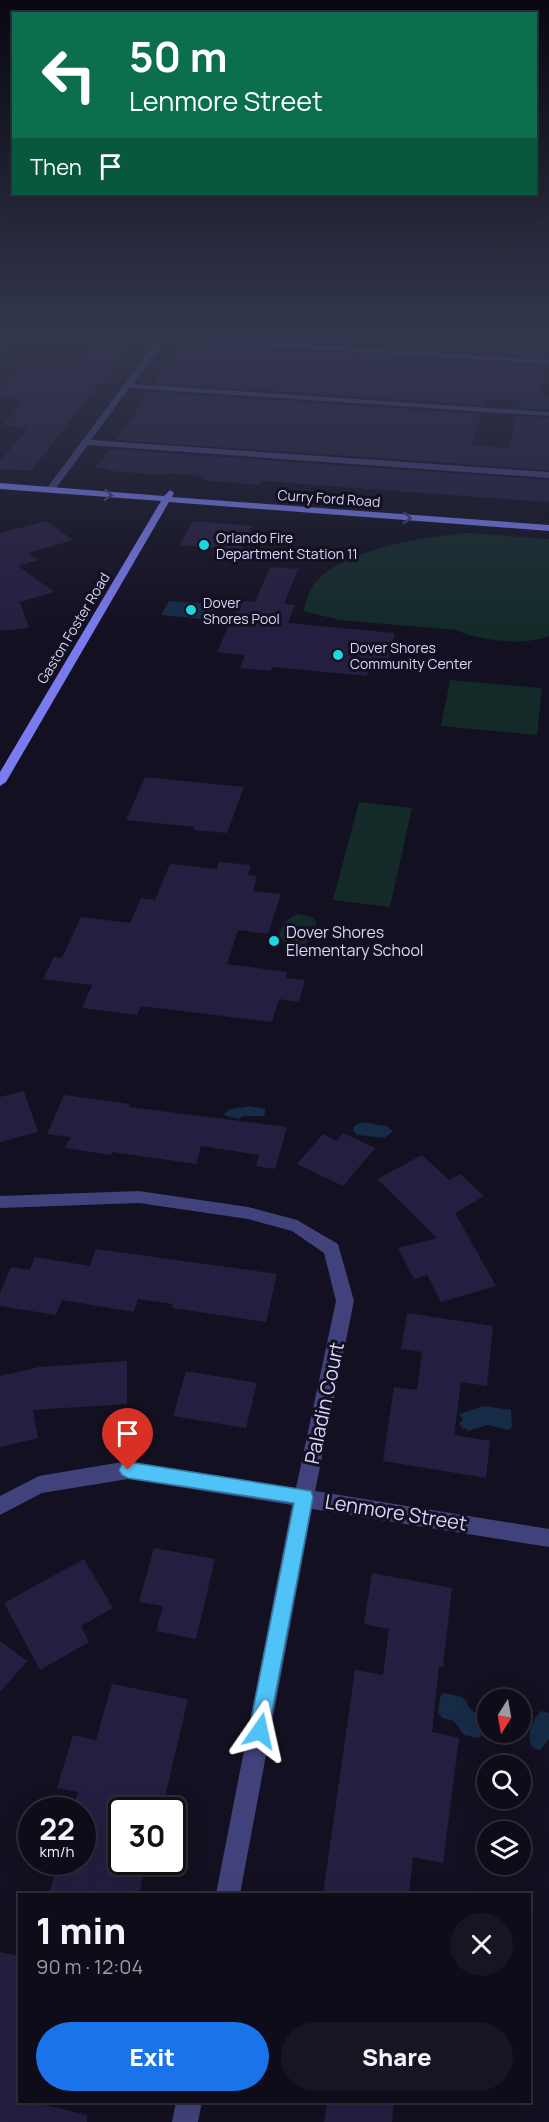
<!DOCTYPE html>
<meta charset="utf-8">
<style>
body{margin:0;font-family:Manrope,sans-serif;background:#171522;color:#f1f3f6;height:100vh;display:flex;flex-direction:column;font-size:22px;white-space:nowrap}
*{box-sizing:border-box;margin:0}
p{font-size:20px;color:#9b9ba2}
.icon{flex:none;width:33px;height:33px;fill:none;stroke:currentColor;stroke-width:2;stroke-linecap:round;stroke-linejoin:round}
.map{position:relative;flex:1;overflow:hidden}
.panel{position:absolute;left:18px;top:1893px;width:513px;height:210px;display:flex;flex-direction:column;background:#0e0c19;border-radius:0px;box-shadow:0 6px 24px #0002,0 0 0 2px #2e2c38}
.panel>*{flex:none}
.banner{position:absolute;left:12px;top:12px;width:525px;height:183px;border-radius:0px;box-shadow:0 6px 24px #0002,0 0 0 2px #2e2c38;background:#0b6e4f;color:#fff;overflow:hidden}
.needle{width:39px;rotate:191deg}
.controls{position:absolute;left:477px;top:1689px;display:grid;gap:12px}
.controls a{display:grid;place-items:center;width:54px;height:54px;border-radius:50%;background:#0e0c19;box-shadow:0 6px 24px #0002,0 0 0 2px #2e2c38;font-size:30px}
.speed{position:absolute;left:18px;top:1797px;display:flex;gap:12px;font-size:30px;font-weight:700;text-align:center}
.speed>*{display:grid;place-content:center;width:78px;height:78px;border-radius:50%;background:#0e0c19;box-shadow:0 6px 24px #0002,0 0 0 2px #2e2c38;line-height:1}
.speed small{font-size:15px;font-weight:400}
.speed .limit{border:3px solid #111;border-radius:9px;background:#fff;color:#111}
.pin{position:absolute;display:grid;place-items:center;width:51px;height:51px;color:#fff;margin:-62px -26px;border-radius:50% 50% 50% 0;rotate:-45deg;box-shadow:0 0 6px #0007}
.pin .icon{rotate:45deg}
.me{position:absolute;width:66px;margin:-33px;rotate:11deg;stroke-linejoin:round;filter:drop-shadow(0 0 4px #0008)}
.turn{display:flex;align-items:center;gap:21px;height:126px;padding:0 18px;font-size:27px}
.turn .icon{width:78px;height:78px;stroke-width:2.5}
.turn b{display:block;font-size:42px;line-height:51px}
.then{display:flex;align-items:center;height:57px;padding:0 18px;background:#0003;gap:12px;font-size:22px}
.round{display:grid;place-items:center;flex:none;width:63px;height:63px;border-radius:32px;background:#171522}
.overview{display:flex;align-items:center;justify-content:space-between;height:102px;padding:0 18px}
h1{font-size:36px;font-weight:800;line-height:45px}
.button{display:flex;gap:12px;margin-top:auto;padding:12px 18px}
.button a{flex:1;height:69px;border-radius:36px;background:#1a73e8;color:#fff;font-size:24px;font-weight:800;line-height:69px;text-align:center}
.button a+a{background:#171522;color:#f1f3f6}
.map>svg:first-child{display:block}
</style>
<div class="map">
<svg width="549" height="2122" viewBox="0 0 549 2122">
<rect width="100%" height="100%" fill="#131021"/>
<g fill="#142a29">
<path d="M468,533l81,6v97c-22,10 -71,5 -93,-6l-117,-10 -36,-9c3,-7 4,-16 8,-22 22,-39 116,-53 157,-56z"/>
<path d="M450,680l92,8 -5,47 -96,-9z"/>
<path d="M359,802l53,6 -22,99 -57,-7z"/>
<path d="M297,914l16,3 4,7 -7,9 -2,8 -5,5h-16l-8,-11c3,-11 8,-16 18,-21z"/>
</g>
<g fill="#162b46">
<path d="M169,601l51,4 -7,15 -52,-5z"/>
<path d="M249,1106l17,3 -2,7h-21l-5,3 -14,-4c4,-9 17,-6 25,-9z"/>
<path d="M362,1122l24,4 7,5 -8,7 -28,-3 -4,-4 1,-5z"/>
<path d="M484,1406l27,4 1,17 -3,3 -21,-5 -21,6 -1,-3 -4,1 -3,-7 4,-2 -4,-6z"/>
<path d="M444,1693l18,4 5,5 1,4 15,15 -1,14 -4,3 -14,-3 -10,-14 -12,-3 -4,-5 2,-16z"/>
<path d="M541,1711l8,2v26l-9,11 -7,-2c-8,-12 -1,-28 8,-37z"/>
</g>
<g fill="#241f40">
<path d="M200,335h234l115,8v6l-2,9z"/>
<path d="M99,343l30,2 -98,126 -31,-2v-8l28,-33 -26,-2 23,-26 -25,-2v-8l26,-30 55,4z"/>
<path d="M191,344l355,22 -5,30 8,1v13l-31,-2 2,-7 -35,-2 -2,6 -329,-22 23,-34 14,1z"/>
<path d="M148,392l333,22 -9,31 37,3 7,-32 33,2v52l-433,-30 23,-32h-3z"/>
<path d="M110,449l439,31v22l-288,-21 -2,4 -57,-5 3,-4 -41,-3 -2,2 -53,-4 2,-2 -16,-1z"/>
<path d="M46,521l27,19 -45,13 10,7 -20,6 36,26 -34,10 9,26 -29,3v-98z"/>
<path d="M193,521l59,5 -14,30 -26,-2 3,-6 -35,-3z"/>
<path d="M270,567l28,2 -14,35 11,1 -7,18 107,10 -7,27 -16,-2 -5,18 -95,-9 -1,4 -31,-3 5,-13 -28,-3 23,-51 15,1z"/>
<path d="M145,777l99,10 -17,46 -33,-3 1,-3 -69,-7z"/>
<path d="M219,862l32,3 -3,10 9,1 -4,15 28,3 -13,40 -30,-4 -11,34 60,8 -1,6 19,2 -6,22 -20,-3 -7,23 -131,-16 -4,9 -55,-7 10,-23 -49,-6 11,-22 8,1 19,-41 49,6 11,-25 14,2 15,-36 47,5z"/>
<path d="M24,1091l14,41 -38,10v-45z"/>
<path d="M64,1095l66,9 -1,3 158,20 -12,42 -19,-3 3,-11 -58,-9 -5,18 -84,-12 -1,3 -46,-7 5,-11 -23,-3z"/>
<path d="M343,1133l32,15 -32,38 -46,-22 26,-30 13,7z"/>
<path d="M422,1155l27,25 11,-6 24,22 -29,17 41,73 -55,16 -14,-27 -13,4 -16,-31 39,-10 -60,-59z"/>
<path d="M96,1249l181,25 -11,48 -94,-14 1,-4 -35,-5 -4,13 -72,-12 -6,15 -56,-9v-13l11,-26 19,3 5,-13 55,9z"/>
<path d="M407,1313l86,13 -6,60 -26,-4 -7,53 36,6 -4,37 -103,-17 11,-74 23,3 5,-38 -21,-3z"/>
<path d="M127,1361v43l-94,6 5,28 -38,9v-71l39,-9z"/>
<path d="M186,1371l71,12 -11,45 -73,-12z"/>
<path d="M154,1548l61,11 -19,80 -40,-8 7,-25 -24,-4z"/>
<path d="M84,1559l29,49 -32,18 8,16 -49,28 -36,-67z"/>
<path d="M372,1573l80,15 -9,79 -4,-1 -7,66 27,6 -16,125 -30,-6 -4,37h-86l32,-224 28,5 6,-46 -25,-5z"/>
<path d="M0,1641l27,20 -27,31z"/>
<path d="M112,1684l76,15 -26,111 -40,-9v61h24l-7,32h-90l9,-32h24v-52h-10l6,-18 -21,-4 16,-53 23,5z"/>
<path d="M0,1952l20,4v146h12l55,13v7h-87z"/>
<path d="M327,2102h67l-2,20h-68z"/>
</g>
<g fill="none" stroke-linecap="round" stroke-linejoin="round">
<g fill="#41427b" fill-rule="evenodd">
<path d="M6,335h7l-13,13v-6z"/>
<path d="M161,335l388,25v4l-384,-24 -32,44 416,28v4l-420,-28 -38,52 458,32v6l-461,-33 -35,47h-6v-4z"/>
<path d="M139,1191l109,16 49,13 41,24 16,57 -39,190 234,38v18l-237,-38 -72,385h-24l76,-389 -164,-26 -86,14 -42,22v-19l39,-20 89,-15 168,27 40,-187 -12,-48 -32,-22 -44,-12 -109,-16 -139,5v-12z"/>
<path d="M176,2102h26l-4,20h-26z"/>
</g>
<path fill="#797bee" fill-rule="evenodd" d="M0,483l164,13 6,-6 4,3 -2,4 377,28v6l-380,-29 -163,280 -6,4v-14l161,-271 -161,-12z"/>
</g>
<defs><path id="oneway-chevron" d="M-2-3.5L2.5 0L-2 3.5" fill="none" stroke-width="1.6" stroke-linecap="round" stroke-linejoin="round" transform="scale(1.5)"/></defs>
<g stroke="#41407d">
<use href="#oneway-chevron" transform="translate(108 495) rotate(5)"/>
<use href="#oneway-chevron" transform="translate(407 518) rotate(4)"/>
</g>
<linearGradient id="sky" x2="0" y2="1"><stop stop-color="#0a0912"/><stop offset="0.53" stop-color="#33374e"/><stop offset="1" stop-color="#33374e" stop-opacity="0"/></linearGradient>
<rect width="549" height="632" fill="url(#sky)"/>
<path fill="#4fc3f7" stroke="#337fa1" stroke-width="1.5" d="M128,1462l183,29 2,6 -46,241 -7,3 -8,-3 -3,-7 45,-228 -166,-25 -6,-3 -3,-5 3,-6z"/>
<g fill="#1cd6e0" stroke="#131021" stroke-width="2">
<circle cx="204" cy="545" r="6"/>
<circle cx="191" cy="610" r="6"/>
<circle cx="338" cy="655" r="6"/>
<circle cx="274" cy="941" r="6"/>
</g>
<g text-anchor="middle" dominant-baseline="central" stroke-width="6" stroke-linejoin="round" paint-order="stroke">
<g font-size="14" fill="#d8d6fa" stroke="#131021">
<text transform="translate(329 498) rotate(4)">Curry Ford Road</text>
<text transform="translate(73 628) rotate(-59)">Gaston Foster Road</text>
</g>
<g font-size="14" fill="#d8d6fa" stroke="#131021" text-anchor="start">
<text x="216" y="537">Orlando Fire<tspan x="216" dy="16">Department Station 11</tspan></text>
<text x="203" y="602">Dover<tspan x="203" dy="16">Shores Pool</tspan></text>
<text x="350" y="647">Dover Shores<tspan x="350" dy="16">Community Center</tspan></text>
</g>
<g font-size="16" fill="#d8d6fa" stroke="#131021" text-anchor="start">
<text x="286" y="932">Dover Shores<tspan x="286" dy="18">Elementary School</tspan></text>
</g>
<g font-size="20" fill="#d8d6fa" stroke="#131021">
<text transform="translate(324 1403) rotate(-78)">Paladin Court</text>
<text transform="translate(396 1512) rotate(9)">Lenmore Street</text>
</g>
</g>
</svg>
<div class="controls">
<a><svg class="needle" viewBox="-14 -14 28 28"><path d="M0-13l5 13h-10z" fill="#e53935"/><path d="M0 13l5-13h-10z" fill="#9b9ba2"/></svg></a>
<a><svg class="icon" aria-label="search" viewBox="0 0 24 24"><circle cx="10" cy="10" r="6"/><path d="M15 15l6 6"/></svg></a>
<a><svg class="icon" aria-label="layers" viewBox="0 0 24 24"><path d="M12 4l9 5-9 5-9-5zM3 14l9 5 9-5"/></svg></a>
</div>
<div class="speed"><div>22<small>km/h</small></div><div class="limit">30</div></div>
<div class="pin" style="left:128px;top:1470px;background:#d93025"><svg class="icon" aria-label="arrive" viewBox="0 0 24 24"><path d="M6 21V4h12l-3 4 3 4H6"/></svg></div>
<svg class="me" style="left:260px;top:1731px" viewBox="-20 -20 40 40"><path d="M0-17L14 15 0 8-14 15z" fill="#4fc3f7" stroke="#fff" stroke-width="4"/></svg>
<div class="banner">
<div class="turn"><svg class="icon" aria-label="left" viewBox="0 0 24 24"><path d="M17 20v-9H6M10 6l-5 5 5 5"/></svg><div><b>50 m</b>Lenmore Street</div></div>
<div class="then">Then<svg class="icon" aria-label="arrive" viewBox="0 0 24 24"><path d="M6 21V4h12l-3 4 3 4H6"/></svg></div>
</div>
<section class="panel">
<div class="overview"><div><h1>1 min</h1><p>90 m · 12:04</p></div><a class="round"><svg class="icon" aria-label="close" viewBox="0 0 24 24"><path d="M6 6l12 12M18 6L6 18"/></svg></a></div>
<div class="button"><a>Exit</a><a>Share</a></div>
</section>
</div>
